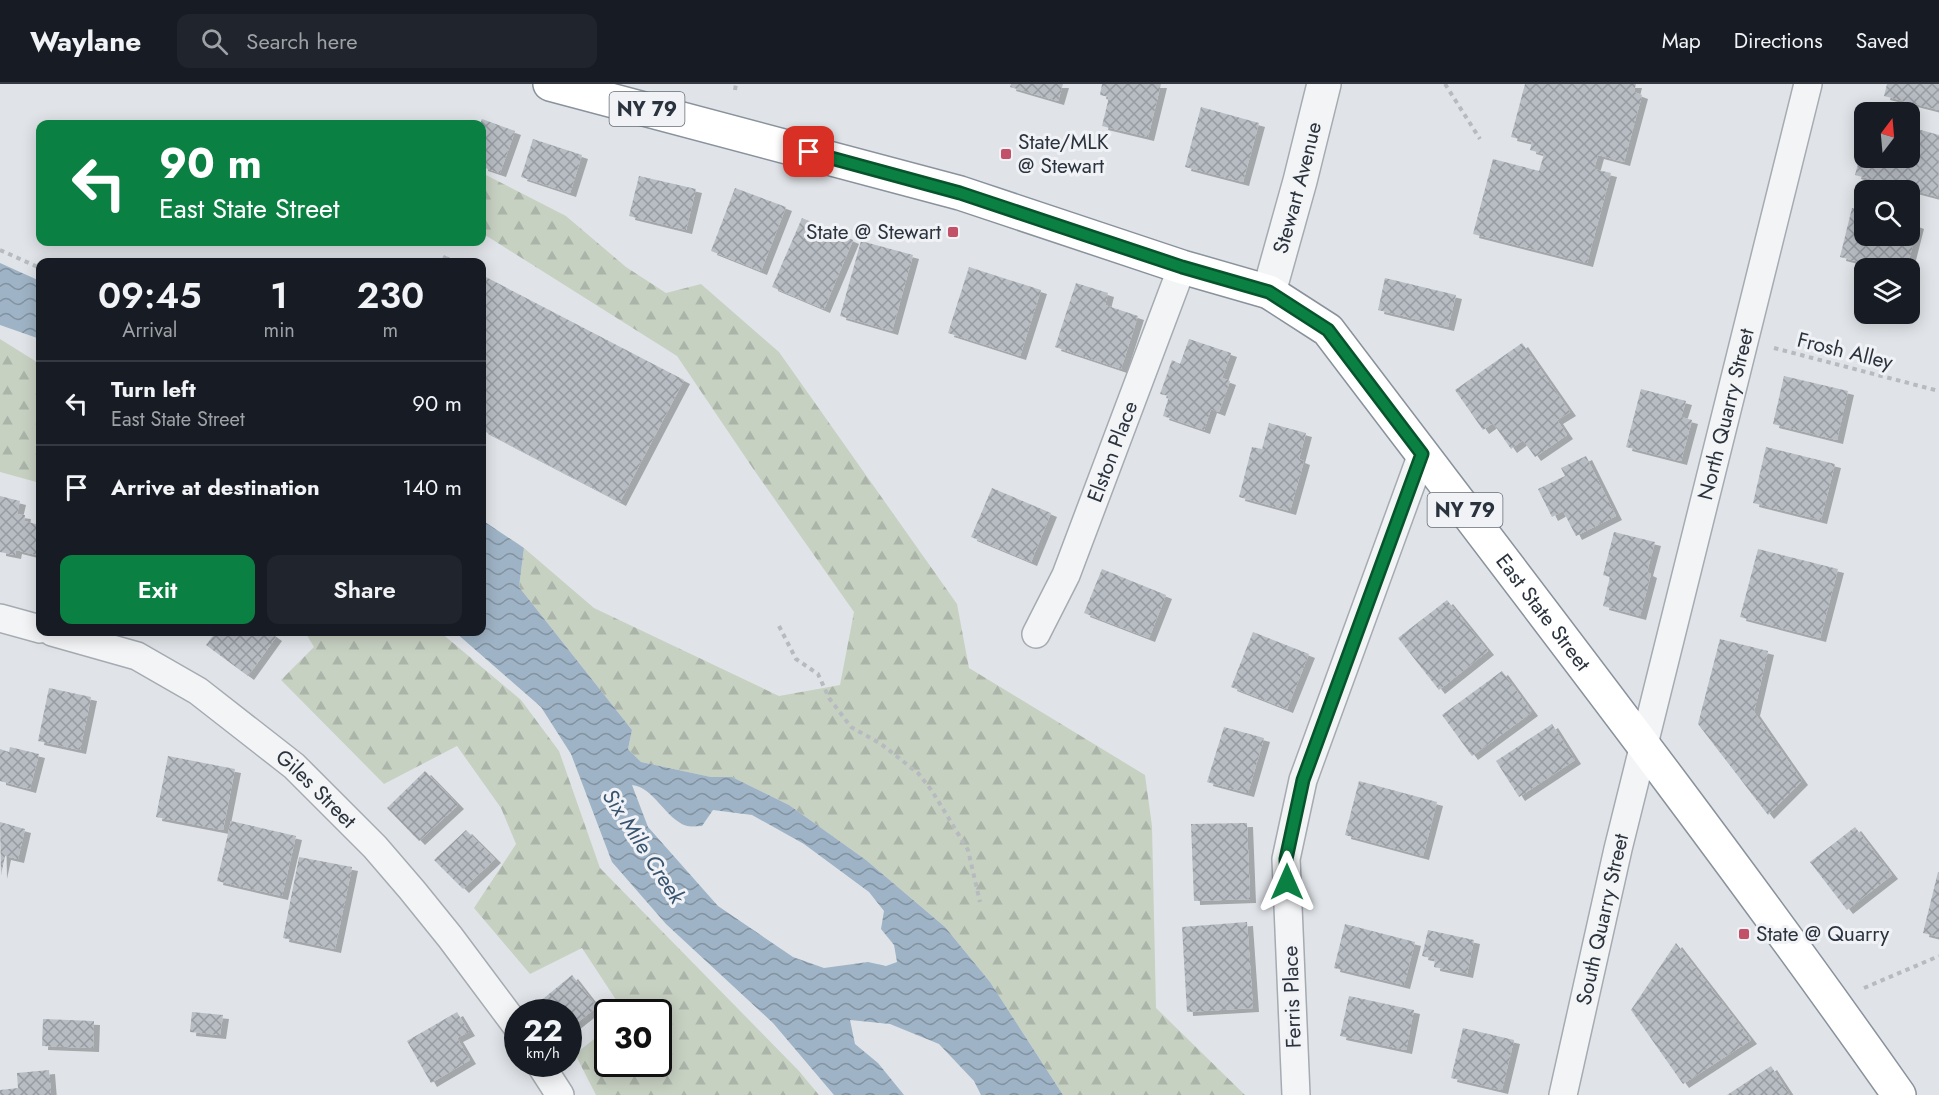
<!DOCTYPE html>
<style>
body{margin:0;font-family:Jost,sans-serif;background:#20242c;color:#f1f3f6;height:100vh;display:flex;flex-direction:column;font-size:22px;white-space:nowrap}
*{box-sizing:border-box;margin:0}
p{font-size:20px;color:#9ea1a6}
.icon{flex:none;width:33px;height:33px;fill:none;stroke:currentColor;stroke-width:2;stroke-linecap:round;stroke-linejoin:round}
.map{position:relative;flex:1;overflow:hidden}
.panel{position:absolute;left:36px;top:174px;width:450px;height:378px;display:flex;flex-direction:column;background:#171b24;border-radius:12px;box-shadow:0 3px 15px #0003}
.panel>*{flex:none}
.guide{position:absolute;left:36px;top:36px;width:450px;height:126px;border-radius:12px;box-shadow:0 3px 15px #0003;background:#0b8043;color:#fff;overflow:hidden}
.needle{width:39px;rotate:16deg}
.tools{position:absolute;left:1854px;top:18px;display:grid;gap:12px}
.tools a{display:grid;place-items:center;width:66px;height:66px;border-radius:12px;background:#171b24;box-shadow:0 3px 15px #0003;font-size:30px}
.speed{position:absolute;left:504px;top:915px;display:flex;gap:12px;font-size:30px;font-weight:700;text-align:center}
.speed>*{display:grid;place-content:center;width:78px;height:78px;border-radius:50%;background:#171b24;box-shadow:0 3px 15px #0003;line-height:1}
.speed small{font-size:15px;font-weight:400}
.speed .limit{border:3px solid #111;border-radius:9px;background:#fff;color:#111}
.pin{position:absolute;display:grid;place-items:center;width:51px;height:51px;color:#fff;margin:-26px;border-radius:12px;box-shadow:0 3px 9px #0006}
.me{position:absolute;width:66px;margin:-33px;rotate:0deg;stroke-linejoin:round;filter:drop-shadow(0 0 4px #0008)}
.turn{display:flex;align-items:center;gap:21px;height:126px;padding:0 24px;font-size:27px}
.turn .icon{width:78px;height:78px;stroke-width:2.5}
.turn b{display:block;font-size:42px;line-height:51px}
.eta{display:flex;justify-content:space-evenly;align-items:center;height:102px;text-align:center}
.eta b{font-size:36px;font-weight:600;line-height:42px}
.primary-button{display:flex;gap:12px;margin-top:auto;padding:12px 24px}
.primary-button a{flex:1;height:69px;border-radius:12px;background:#0b8043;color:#fff;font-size:24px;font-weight:600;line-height:69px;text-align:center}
.primary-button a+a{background:#20242c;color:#f1f3f6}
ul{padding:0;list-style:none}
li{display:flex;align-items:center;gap:18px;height:84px;padding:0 24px;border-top:2px solid #363941}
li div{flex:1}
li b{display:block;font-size:22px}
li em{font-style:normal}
header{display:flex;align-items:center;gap:36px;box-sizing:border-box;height:84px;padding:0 30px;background:#171b24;border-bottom:2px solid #363941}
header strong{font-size:28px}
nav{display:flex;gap:33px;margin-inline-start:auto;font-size:21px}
.search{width:420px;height:54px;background:#20242c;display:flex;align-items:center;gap:15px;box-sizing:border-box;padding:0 21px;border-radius:12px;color:#9ea1a6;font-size:22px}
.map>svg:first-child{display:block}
</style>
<header>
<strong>Waylane</strong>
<div class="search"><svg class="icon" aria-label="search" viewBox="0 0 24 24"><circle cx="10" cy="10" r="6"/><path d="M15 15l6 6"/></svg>Search here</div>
<nav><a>Map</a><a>Directions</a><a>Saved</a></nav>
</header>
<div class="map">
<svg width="1939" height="1011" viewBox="0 0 1939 1011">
<defs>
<pattern id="forest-firs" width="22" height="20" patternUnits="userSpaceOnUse" patternTransform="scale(1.5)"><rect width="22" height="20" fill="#c7d1c2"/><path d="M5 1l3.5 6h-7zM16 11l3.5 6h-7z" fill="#abb4a8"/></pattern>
<pattern id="water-waves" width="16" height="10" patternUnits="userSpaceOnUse" patternTransform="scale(1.5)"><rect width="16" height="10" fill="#9eb3c5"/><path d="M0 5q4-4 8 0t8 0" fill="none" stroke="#8192a1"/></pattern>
<pattern id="building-cross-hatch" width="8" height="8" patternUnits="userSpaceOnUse" patternTransform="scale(1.5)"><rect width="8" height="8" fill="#b8bdc4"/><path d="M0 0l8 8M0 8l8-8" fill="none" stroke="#969aa1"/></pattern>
<filter id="shadow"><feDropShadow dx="6" dy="4" stdDeviation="0" flood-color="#0004"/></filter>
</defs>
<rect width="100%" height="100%" fill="#e0e4e8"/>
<g fill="url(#forest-firs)">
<path d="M482,89l84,43 60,51 40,26 35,-9 78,68 178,252 12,64 176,107 7,51 4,182 89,87h-182l-73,-113 -45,-55 -79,-67 -77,-55 -57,-28h-21l-70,-15 -13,-13 4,-19 -113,-143 5,-39 70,60 185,88 61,-11 14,-73 -100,-142 -77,-114 -195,-123z"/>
<path d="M0,255l40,25v119l-40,-11z"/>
<path d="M305,548h135l81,68 38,51 41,117 199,203 20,24h-223l-21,-41 32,-25 1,35h50v-52h-34l-42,-64 -52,26 -56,-66 42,-64 -15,-36 -44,-62 -73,38 -103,-104 33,-33z"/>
</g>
<g fill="url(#water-waves)" fill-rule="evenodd">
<path d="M0,179l40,18v58l-40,-14z"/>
<path d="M482,436l42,28 -5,39 113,143 -4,19 13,13 70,15h21l57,28 77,55 79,67 45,55 73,113h-82l-7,-14 -35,-37 -49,-20 -40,-4 5,24 23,19 26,32h-70l-61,-72 -107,-99 -54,-62 -41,-108 -30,-47 -86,-75h27zM632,701c22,2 33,34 55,41 4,1 10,0 15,0l11,-16 39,5 52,29 65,48 15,19 -3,18 13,16 3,17 -11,4 -18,-4 -44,6 -31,-11 -75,-51 -70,-79z"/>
</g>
<g fill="url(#building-cross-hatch)" filter="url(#shadow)">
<path d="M1011,0h52l-5,17 -48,-14z"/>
<path d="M1102,0h59l-13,53 -46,-11 7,-29 -9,-2z"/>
<path d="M1525,0h111l-2,8 8,3 -18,67 -26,-7 -4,14 17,4 -24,90 -114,-29 20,-75 46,12 5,-17 -14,-4 2,-8 -21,-5z"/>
<path d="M1887,0h52v26l-55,-14z"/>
<path d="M1201,23l58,16 -16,59 -58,-15z"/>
<path d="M482,35l33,12 -15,42 -18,-6 -2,-43z"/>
<path d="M1910,43l29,8 -1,62 -83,-22 9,-34v17h46z"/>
<path d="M533,55l49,16 -12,38 -49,-16z"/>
<path d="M639,92l57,13 -10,41 -57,-14z"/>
<path d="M735,104l51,19 -25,64 -50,-20z"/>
<path d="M1852,124l12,3v25h46v-14l8,3 -11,43h-23l-44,-11z"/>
<path d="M802,134l51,22 -29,69 -52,-22z"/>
<path d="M861,157l52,14 -21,76 -52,-15z"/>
<path d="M444,171l14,7h-18z"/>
<path d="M969,183l72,23 -21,66 -72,-23z"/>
<path d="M482,191l202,105 -64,122 -138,-72z"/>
<path d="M1385,194l71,17 -8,32 -70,-17z"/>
<path d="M1076,199l32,10 -3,12 33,11 -17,53 -66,-22z"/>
<path d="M1189,255l42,14 -9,25 8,3 -11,31 -8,-3 -7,21 -41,-14 6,-20 -9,-2 12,-34 8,4z"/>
<path d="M1522,259l48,69 -13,8 10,15 -32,22 -12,-17 -12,9 -18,-26 -10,7 -28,-40z"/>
<path d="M1784,292l64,15 -11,49 -64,-16z"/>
<path d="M1641,305l45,12 -5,16 11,3 -11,41 -55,-14z"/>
<path d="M1269,339l37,10 -7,26 5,2 -14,50 -51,-14 13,-50 10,2z"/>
<path d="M1766,363l69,17 -14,56 -68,-17z"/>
<path d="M1586,372l30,60 -40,20 -13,-25 -11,6 -14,-28 27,-13 -4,-8z"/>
<path d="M992,404l59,25 -20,49 -60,-25z"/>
<path d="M0,412l20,5 -3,13 8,1 -1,6 16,4v31l-24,-6 -1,5 -15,-3z"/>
<path d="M1614,448l41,10 -8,30 4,2 -11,42 -37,-10 7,-29 -7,-2z"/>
<path d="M1758,465l80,20 -18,69 -80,-21z"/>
<path d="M1102,485l64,26 -17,43 -65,-25z"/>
<path d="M1447,516l41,51 -49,39 -41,-52z"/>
<path d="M216,548h53l7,5 -28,39 -42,-31z"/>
<path d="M1253,548l56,22 -22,55 -56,-22z"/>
<path d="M1720,555l48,12 -14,61 48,69 -34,34 -70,-91z"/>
<path d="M1502,587l30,41 -60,44 -30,-41z"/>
<path d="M49,604l42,9 -11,53 -42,-9z"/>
<path d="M1552,640l23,36 -56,37 -23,-36z"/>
<path d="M1224,643l40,11 -16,55 -41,-11z"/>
<path d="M10,663l29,7 -9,35 -30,-8v-32l9,3z"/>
<path d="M168,672l67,13 -12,61 -67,-13z"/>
<path d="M425,687l33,34 -39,36 -32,-33z"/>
<path d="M1359,697l78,21 -14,54 -78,-21z"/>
<path d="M231,737l65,15 -14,60 -65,-15z"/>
<path d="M0,738l25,7 -7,30 -13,-3 -4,19z"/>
<path d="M1247,739l3,76 -56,2 -3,-77z"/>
<path d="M1855,743l37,48 -45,35 -37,-48z"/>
<path d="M466,746l29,29 -32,30 -29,-29z"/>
<path d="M299,773l53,10 -17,82 -52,-11z"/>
<path d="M1938,788h1v65l-16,-4z"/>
<path d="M1247,838l6,86 -66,4 -5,-85z"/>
<path d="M1345,840l70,18 -11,43 -70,-17z"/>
<path d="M1428,846l46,10 -7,34 -33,-7 1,-8 -13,-3z"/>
<path d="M1676,859l75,97 -68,44 -52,-74z"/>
<path d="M572,891l25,32 -29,23v-18h-22l-8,-9z"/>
<path d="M1349,912l65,14 -8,40 -66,-14z"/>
<path d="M192,928l31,3 -3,20 -30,-3z"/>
<path d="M457,928l12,20 -12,6 13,22 -39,23 -24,-42z"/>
<path d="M43,935l51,2 -1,27 -51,-2z"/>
<path d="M1463,944l51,12 -12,50 -51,-12z"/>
<path d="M1771,982l19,29h-63z"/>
<path d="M49,986l2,25h-51v-5l18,-2 -1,-15z"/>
</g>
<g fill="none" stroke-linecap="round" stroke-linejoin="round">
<g stroke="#a6abb2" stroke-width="30">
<g id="minor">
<path d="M0,534l40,11"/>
<path id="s1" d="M52,548l85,24 61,35 96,75 81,81 37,43 38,47 68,91"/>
<path id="s2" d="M1036,550l30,-59 116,-308"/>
<path d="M540,980l20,31"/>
<path d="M1296,1011l-10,-236 17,-79 119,-326"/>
<path id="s3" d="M1563,1011l55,-246 190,-765"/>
</g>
</g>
<g stroke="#a6abb2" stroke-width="36">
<g id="tertiary">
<path id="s4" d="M1269,208l31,-111 24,-97"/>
</g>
</g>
<g stroke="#89929d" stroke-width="36">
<g id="trunk">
<path id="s5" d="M550,0l410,109 222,74 87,25 59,38c192,253 388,505 571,765"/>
</g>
</g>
<g stroke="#b7babf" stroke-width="4" stroke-dasharray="4.5 4.5" stroke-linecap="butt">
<path d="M1445,0l35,55"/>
<path d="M735,6l1,-6"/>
<path d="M0,166l40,18"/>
<path d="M1774,264l165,43"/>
<path d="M779,542l17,33 22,15 11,24 22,29 30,17 37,29 14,18 36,59 12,52"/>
<path d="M1864,904l75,-32"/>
</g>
<use href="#minor" stroke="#f3f4f6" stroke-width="27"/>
<use href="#tertiary" stroke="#f3f4f6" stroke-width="33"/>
<use href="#trunk" stroke="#fff" stroke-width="33"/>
</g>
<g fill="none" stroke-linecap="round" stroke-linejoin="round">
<g stroke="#07532c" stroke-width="15">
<path id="route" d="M809,68l151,41 222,74 87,25 59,38 94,124 -119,326 -17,79 1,23"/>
</g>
<use href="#route" stroke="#0b8043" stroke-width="10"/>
</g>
<g fill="#c25068" stroke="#f0f2f6" stroke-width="2">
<rect x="1000" y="64" width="12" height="12" rx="3"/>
<rect x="947" y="142" width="12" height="12" rx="3"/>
<rect x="1738" y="844" width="12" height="12" rx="3"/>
</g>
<g text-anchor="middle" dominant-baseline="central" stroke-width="6" stroke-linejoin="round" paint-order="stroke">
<g fill="#f0f2f6" stroke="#656c75" stroke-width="1.5">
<rect x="609.5" y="8" width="75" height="34" rx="4.5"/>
<rect x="1427.5" y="409" width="75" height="34" rx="4.5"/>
</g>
<g font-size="20" font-weight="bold" fill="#2a333e">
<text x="647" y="25">NY 79</text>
<text x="1465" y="426">NY 79</text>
</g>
<g font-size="21" fill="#2a333e" stroke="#f0f2f6" text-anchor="start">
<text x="1018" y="58">State/MLK<tspan x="1018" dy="24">@ Stewart</tspan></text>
<text x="941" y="148" text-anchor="end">State @ Stewart</text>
<text x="1756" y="850">State @ Quarry</text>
</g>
<g font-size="21" fill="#2a333e" stroke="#f0f2f6">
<text stroke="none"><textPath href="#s4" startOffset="108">Stewart Avenue</textPath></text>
<text transform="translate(1845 267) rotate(14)">Frosh Alley</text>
<text stroke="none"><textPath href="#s3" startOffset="700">North Quarry Street</textPath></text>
<text stroke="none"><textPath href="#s2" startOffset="198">Elston Place</textPath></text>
<text stroke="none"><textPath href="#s5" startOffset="1174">East State Street</textPath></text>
<text stroke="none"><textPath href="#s1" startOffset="312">Giles Street</textPath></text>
<text stroke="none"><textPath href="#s3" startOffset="180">South Quarry Street</textPath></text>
<text transform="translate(1292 913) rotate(-92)">Ferris Place</text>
</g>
<g font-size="22" font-style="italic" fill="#38546e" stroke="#f0f2f6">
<text transform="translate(644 762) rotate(57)">Six Mile Creek</text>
</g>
</g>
</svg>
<div class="tools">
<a><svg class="needle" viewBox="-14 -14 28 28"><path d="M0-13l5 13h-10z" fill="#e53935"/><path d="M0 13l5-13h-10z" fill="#9ea1a6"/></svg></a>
<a><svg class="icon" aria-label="search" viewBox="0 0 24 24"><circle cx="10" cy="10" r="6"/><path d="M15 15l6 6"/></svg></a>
<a><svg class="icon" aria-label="layers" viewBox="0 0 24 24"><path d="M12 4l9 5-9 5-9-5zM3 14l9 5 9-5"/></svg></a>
</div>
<div class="speed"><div>22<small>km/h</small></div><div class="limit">30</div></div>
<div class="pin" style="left:809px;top:68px;background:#d93025"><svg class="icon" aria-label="arrive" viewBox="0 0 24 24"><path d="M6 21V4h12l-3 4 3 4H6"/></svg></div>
<svg class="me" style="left:1287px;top:798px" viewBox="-20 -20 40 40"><path d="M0-17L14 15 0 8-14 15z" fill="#0b8043" stroke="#fff" stroke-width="4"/></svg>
<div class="guide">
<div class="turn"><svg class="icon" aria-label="left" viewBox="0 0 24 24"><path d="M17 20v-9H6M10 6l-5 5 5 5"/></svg><div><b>90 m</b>East State Street</div></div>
</div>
<section class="panel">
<div class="eta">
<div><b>09:45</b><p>Arrival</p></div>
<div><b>1</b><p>min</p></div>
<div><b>230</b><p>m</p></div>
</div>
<ul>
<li><svg class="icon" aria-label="left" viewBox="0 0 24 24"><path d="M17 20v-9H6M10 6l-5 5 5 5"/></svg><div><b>Turn left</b><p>East State Street</p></div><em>90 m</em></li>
<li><svg class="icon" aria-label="arrive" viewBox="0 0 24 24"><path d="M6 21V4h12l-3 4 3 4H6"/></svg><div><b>Arrive at destination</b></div><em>140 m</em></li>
</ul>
<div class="primary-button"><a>Exit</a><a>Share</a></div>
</section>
</div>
